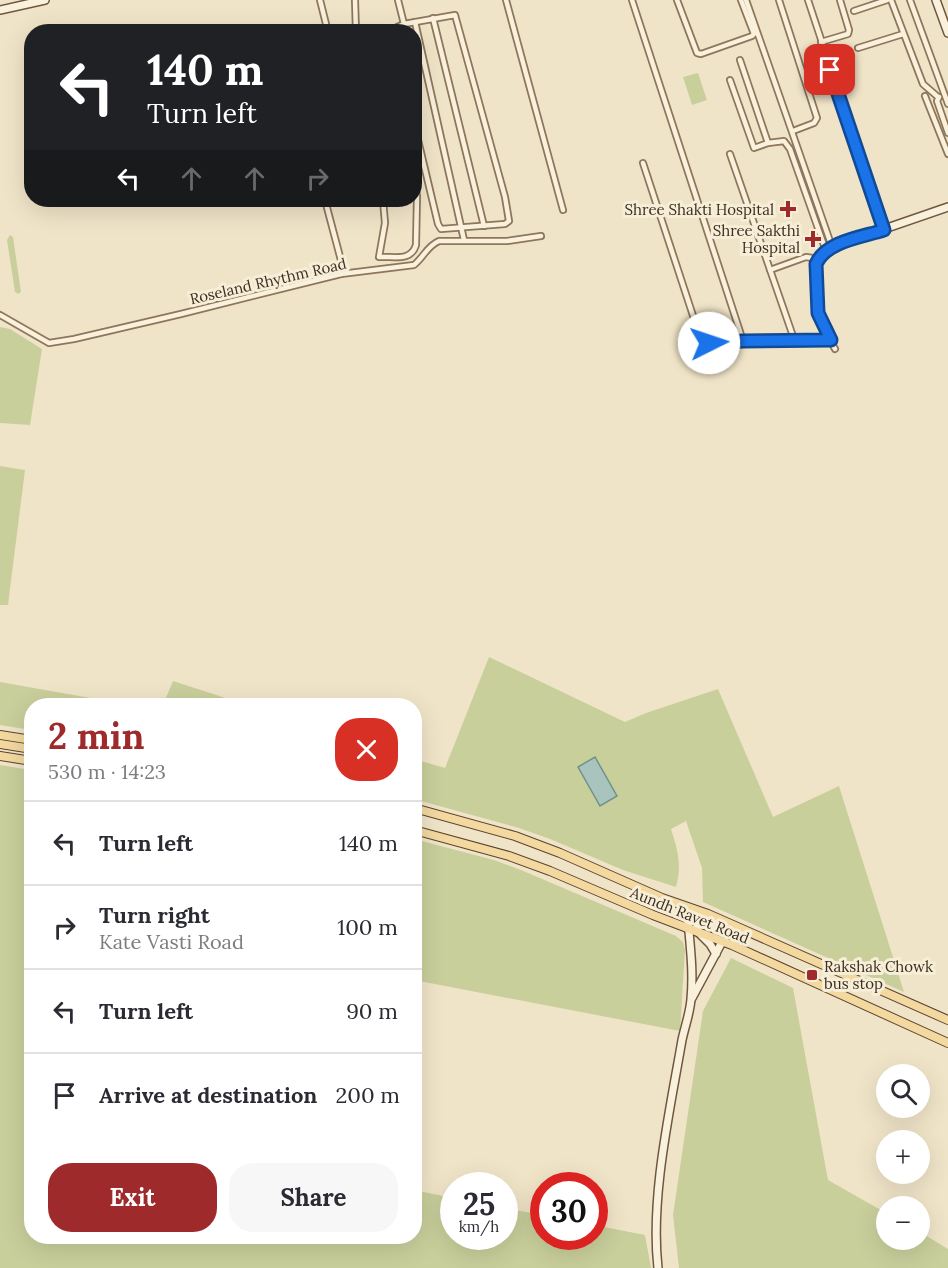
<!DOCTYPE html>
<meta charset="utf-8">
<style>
body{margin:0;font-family:Lora,serif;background:#f7f7f7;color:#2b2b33;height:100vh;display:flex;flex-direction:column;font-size:22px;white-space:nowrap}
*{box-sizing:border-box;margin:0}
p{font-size:20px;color:#7c7c81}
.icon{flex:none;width:33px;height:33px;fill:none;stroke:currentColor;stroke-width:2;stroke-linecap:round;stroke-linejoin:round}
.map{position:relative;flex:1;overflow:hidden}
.side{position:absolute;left:24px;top:698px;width:398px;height:546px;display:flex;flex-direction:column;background:#fff;border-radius:24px;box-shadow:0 6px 24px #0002}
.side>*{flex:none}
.hud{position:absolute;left:24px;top:24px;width:398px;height:183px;border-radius:24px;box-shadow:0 6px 24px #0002;background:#202124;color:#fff;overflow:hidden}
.controls{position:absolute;left:876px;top:1064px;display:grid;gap:12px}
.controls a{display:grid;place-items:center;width:54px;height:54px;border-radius:50%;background:#fff;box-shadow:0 6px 24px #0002;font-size:30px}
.speed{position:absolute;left:440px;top:1172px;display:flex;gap:12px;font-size:30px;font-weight:700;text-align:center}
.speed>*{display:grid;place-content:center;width:78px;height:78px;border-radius:50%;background:#fff;box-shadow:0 6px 24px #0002;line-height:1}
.speed small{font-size:15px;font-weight:400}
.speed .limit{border:9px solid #d22;background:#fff;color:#111}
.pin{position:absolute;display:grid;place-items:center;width:51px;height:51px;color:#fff;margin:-26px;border-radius:12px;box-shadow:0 3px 9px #0006}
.me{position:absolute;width:66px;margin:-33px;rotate:86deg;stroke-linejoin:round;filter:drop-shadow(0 0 4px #0008)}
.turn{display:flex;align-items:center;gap:21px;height:126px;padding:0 24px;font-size:27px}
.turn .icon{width:78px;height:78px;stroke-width:2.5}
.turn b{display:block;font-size:42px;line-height:51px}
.lanes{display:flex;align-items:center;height:57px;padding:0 24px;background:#0003;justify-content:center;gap:30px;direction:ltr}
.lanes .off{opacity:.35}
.round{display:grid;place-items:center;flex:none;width:63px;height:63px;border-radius:24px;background:#f7f7f7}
.headline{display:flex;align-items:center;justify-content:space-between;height:102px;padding:0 24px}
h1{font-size:36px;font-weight:800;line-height:45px;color:#9e2a2b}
.button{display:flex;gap:12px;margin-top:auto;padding:12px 24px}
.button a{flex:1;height:69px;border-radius:24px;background:#9e2a2b;color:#fff;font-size:24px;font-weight:800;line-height:69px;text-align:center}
.button a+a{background:#f7f7f7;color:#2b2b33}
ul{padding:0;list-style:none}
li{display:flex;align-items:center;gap:18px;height:84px;padding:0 24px;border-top:2px solid #e1e1e2}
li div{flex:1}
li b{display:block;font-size:22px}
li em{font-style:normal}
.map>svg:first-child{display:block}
</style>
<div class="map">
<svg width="948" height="1268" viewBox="0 0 948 1268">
<rect width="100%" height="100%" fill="#f0e4c8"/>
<g fill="#c9cf9b">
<path d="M698,73l9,27 -15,5 -9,-28z"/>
<path d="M10,235l3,2 8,55 -3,2 -3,-2 -8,-52z"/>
<path d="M0,327l10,2 32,20 -12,76 -30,-2z"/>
<path d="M0,466l25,4 -17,135h-8z"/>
<path d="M489,657l136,65 21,-9 72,-24 55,128 66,-31 65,206 -201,-90 -1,-34 -16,-47 -15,8c7,22 11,36 5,58l-53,-17 -73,-31 -31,-11 -105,-29v-40l31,9z"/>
<path d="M173,681l74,24h-84z"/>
<path d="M0,682l130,23h-98l-1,25 -31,-5z"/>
<path d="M0,765l31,5 1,466h382v-46l39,8v38h51v-28l39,7v21h51v-11l51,10 6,33h-651z"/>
<path d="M414,839l80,21 27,10 155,66 7,6 2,8 -5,81 -266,-51z"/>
<path d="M731,958l62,30 35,192 58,33v26h34v-7l28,17v19h-269l-6,-53 30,-204z"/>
</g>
<path fill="#a9c4bc" stroke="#6f938a" stroke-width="1.5" d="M595,757l22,39 -17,10 -22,-39z"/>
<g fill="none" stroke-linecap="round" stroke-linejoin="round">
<g stroke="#8d765c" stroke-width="8">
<g id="street">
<path d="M320,0l8,32"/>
<path d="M355,0l1,32"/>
<path d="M398,0l6,24 51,-9 50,182 4,24 -4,3 -64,5 -3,-5 -24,-101"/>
<path d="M506,0l57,210"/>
<path d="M632,0l111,341"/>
<path d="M677,0l20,53 4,1 51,-18 2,-2 -13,-34"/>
<path d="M746,0l86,247 -9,6 -7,11v40l5,19 14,26"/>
<path d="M779,0l38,118 -3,5 -21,8"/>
<path d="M808,0l76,230"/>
<path d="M891,0l32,84 15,13"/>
<path d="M910,0l38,104"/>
<path d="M854,11l33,-11"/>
<path d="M433,18l51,208"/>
<path d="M415,22l49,218"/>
<path d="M394,32l3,-5 7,-3"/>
<path d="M821,42l27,-8 1,-4 -9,-30"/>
<path d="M858,48l45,-14"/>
<path d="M740,60l28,83 16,-2 6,8 36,102"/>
<path d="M730,80l24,68 14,-5"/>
<path d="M925,96l23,58"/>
<path d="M939,97l-2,4 11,32"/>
<path d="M730,154l65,188"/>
<path d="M643,163l56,171 5,7 5,2 34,-2 88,-1"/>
<path d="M325,200l18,68 -2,6"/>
<path d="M383,200l2,23 -6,34c15,-1 32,5 37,-12l1,-49 -3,-16"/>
<path d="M770,270l36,-13 13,2"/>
<path d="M0,315l49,28 25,-4 107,-25 160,-40 73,-9c10,-8 13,-19 25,-24h68l34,-5"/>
</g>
</g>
<g stroke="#6f573f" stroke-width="10">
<g id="secondary">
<path d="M936,0l12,33"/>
<path d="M0,10l45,-10"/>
<path d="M832,247l116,-40"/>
<path d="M695,910l3,22 12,12 6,10"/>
<path d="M692,998l30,-56"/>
<path d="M658,1268c-8,-70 12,-158 24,-228 3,-14 8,-27 9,-41 3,-31 -2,-61 -4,-91"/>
</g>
</g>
<g stroke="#5b4430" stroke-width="10">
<g id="primary">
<path d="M0,735l32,5"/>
<path d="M0,744l32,5"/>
<path d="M0,756l32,5"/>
<path d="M414,808l101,28 45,17 102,45 46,16 240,106"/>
<path d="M414,830l95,26 41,15 103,44 79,30 216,98"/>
</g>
</g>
<use href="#street" stroke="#faf1dc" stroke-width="4.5"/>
<use href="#secondary" stroke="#faf1dc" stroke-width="7"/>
<use href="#primary" stroke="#f3d9a0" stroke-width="8"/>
</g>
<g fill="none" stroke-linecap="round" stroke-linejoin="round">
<g stroke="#114b97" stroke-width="15">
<path id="route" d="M709,343l34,-2 88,-1 -13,-27 -2,-49c10,-23 47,-27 68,-34l-54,-160"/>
</g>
<use href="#route" stroke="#1a73e8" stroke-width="10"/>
</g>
<g fill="#9e2a2b" stroke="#f7eed8" stroke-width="2">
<path d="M785 200h6v6h6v6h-6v6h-6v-6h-6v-6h6z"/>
<path d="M810 230h6v6h6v6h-6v6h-6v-6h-6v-6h6z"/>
<rect x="806" y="969" width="12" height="12" rx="3"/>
</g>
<g text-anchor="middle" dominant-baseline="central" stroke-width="6" stroke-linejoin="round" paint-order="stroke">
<g font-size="15" fill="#3d2e20" stroke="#f7eed8" text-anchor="end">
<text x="774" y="209">Shree Shakti Hospital</text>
<text x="800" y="230">Shree Sakthi<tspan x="800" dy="17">Hospital</tspan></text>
<text x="824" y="966" text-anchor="start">Rakshak Chowk<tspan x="824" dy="17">bus stop</tspan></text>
</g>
<g font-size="15" fill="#3d2e20" stroke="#f7eed8">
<text transform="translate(268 281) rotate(-13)">Roseland Rhythm Road</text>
<text transform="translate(690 915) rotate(22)">Aundh Ravet Road</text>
</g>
</g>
</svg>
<div class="controls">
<a><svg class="icon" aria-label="search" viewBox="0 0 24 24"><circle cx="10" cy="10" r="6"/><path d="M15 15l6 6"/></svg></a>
<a>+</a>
<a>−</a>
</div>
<div class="speed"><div>25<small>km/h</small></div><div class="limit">30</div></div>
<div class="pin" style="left:830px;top:70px;background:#d93025"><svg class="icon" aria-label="arrive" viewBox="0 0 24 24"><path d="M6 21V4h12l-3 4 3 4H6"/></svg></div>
<svg class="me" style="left:709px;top:343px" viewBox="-20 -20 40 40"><circle r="19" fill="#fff"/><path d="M0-13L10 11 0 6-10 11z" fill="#1a73e8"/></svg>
<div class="hud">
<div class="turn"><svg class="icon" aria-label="left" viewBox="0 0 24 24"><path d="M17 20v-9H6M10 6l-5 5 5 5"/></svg><div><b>140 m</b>Turn left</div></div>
<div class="lanes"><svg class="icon" aria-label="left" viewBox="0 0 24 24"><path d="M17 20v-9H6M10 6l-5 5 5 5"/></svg><svg class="icon off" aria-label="ahead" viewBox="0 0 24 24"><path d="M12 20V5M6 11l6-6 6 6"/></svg><svg class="icon off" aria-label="ahead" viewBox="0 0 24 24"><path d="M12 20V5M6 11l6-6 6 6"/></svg><svg class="icon off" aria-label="right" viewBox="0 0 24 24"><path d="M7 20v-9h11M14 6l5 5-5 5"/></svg></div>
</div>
<section class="side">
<div class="headline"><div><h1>2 min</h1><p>530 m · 14:23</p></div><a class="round" style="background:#d93025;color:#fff"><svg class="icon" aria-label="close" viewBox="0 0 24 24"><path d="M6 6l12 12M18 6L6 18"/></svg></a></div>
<ul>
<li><svg class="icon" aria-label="left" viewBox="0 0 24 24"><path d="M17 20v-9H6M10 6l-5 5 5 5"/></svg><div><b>Turn left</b></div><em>140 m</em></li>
<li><svg class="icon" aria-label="right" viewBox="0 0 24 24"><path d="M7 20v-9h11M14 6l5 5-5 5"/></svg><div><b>Turn right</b><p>Kate Vasti Road</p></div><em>100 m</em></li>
<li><svg class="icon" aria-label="left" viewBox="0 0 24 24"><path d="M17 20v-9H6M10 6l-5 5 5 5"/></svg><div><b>Turn left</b></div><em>90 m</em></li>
<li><svg class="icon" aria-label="arrive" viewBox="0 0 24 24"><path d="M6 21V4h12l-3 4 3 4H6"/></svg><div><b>Arrive at destination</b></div><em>200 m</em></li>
</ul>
<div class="button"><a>Exit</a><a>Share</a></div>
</section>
</div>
